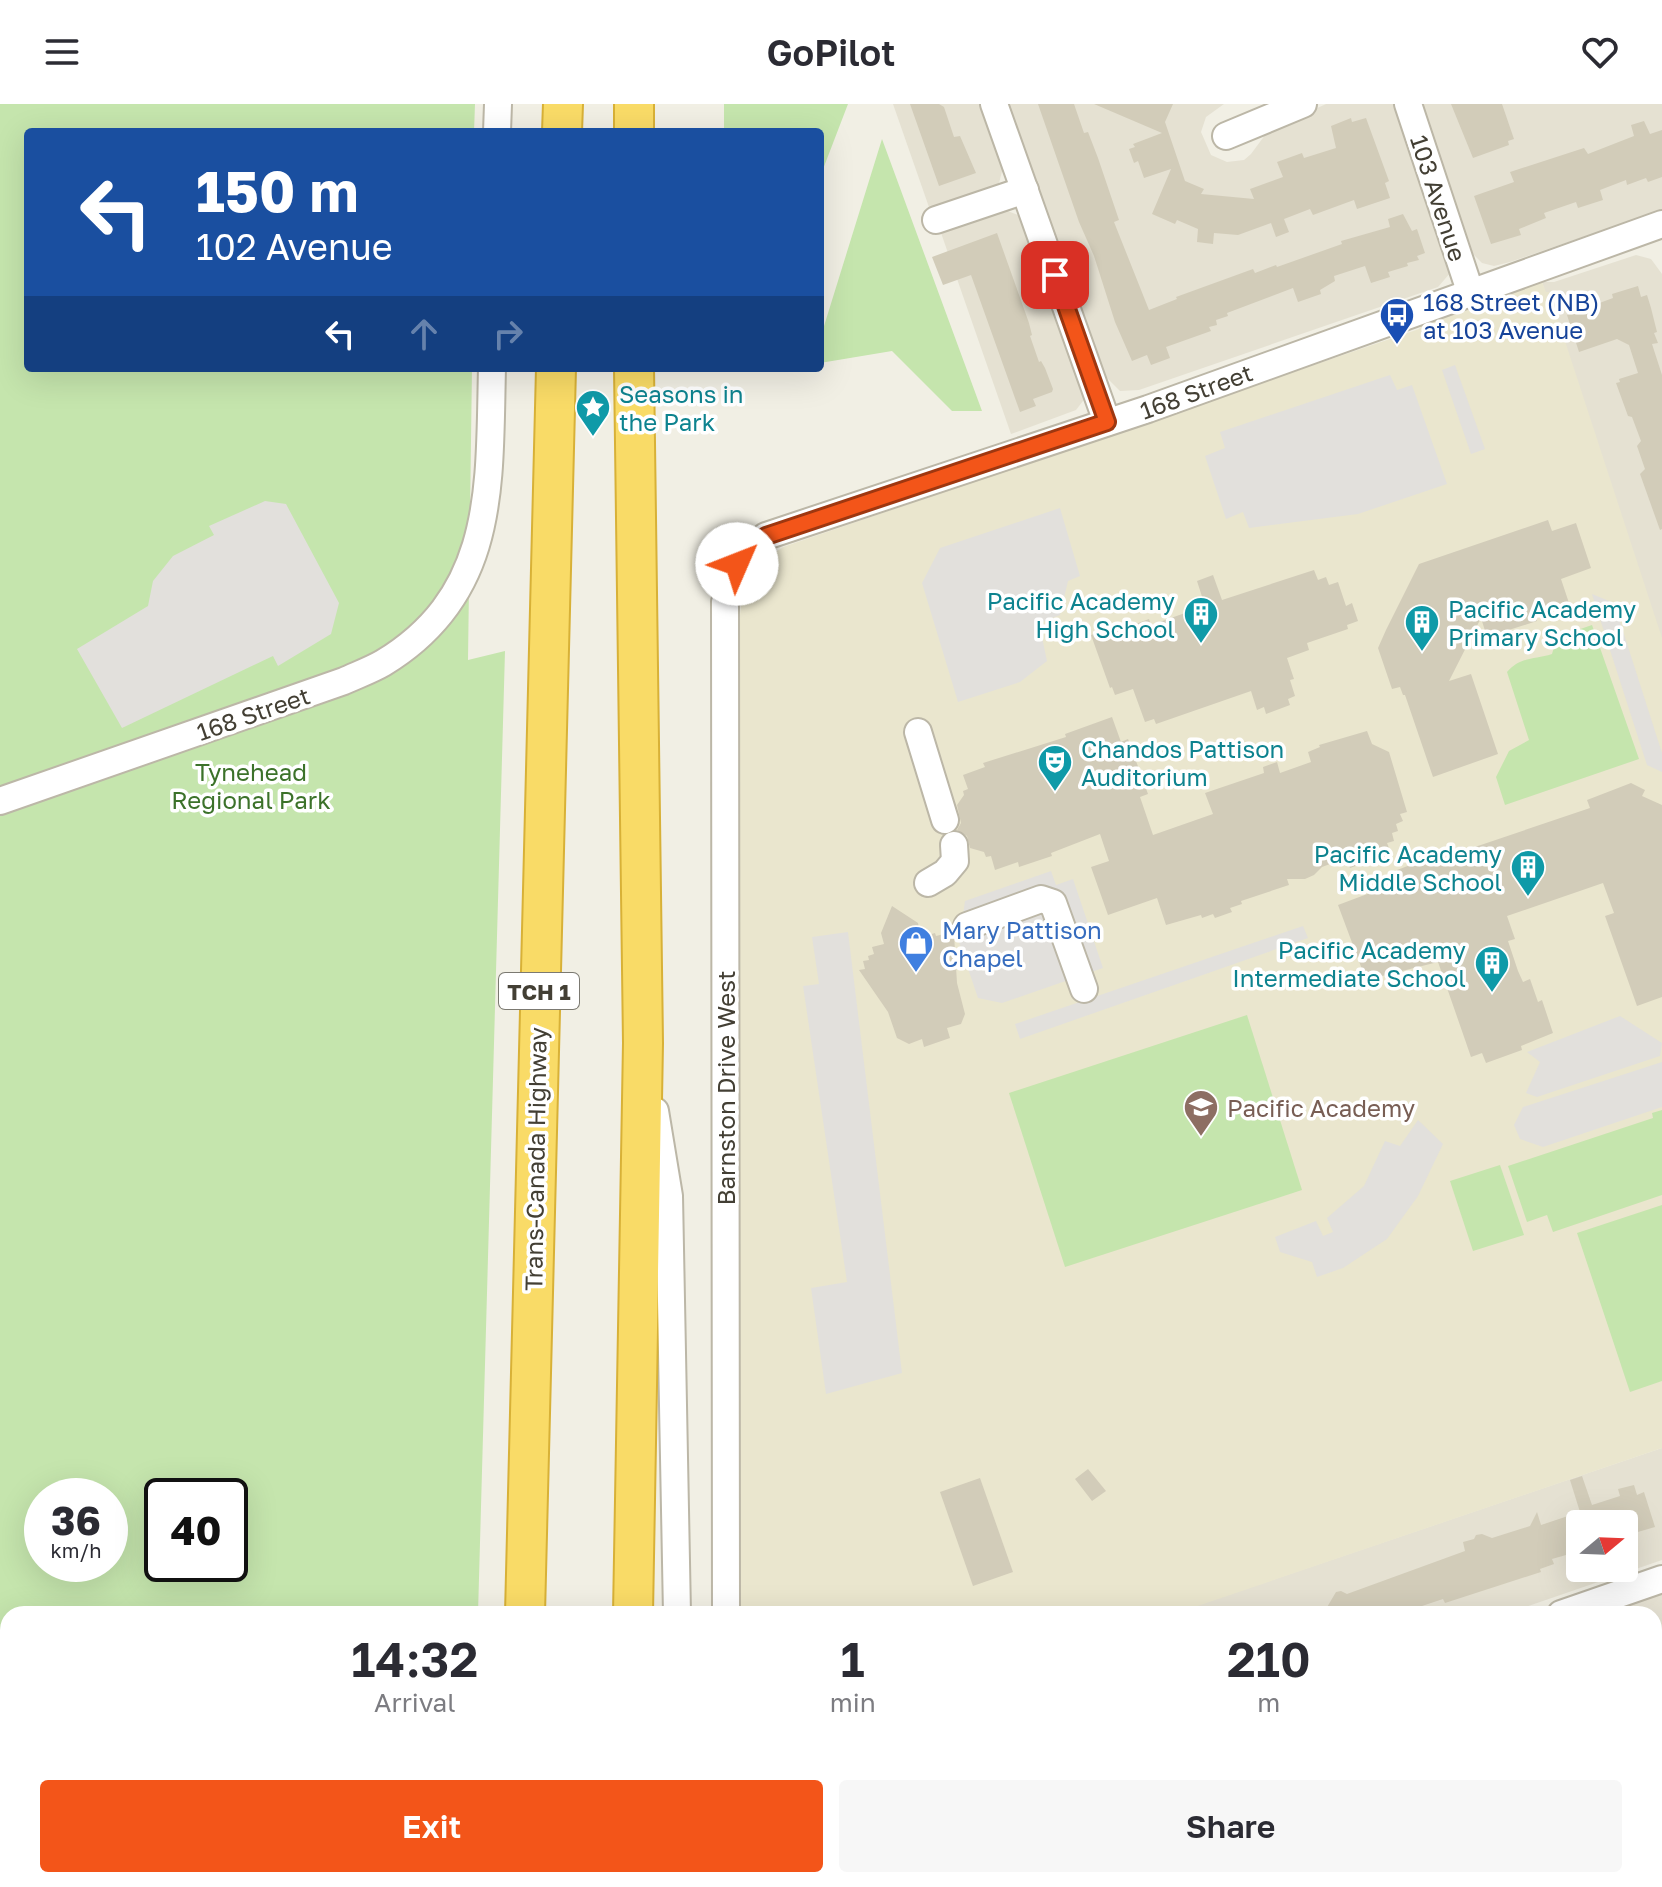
<!DOCTYPE html>
<style>
body{margin:0;font-family:"Golos Text",sans-serif;background:#f7f7f7;color:#2b2b33;height:100vh;display:flex;flex-direction:column;font-size:30px;white-space:nowrap}
*{box-sizing:border-box;margin:0}
p{font-size:26px;color:#7c7c81}
.icon{flex:none;width:44px;height:44px;fill:none;stroke:currentColor;stroke-width:2;stroke-linecap:round;stroke-linejoin:round}
.map{position:relative;flex:1;overflow:hidden}
.details{position:absolute;left:0px;top:1502px;width:1662px;height:282px;display:flex;flex-direction:column;background:#fff;border-radius:24px 24px 0 0;box-shadow:0 8px 32px #0002}
.details>*{flex:none}
.hud{position:absolute;left:24px;top:24px;width:800px;height:244px;border-radius:8px;box-shadow:0 8px 32px #0002;background:#1a4fa0;color:#fff;overflow:hidden}
.needle{width:52px;rotate:71deg}
.controls{position:absolute;left:1566px;top:1406px;display:grid;gap:16px}
.controls a{display:grid;place-items:center;width:72px;height:72px;border-radius:8px;background:#fff;box-shadow:0 8px 32px #0002;font-size:40px}
.speed{position:absolute;left:24px;top:1374px;display:flex;gap:16px;font-size:40px;font-weight:700;text-align:center}
.speed>*{display:grid;place-content:center;width:104px;height:104px;border-radius:50%;background:#fff;box-shadow:0 8px 32px #0002;line-height:1}
.speed small{font-size:20px;font-weight:400}
.speed .limit{border:4px solid #111;border-radius:12px;background:#fff;color:#111}
.pin{position:absolute;display:grid;place-items:center;width:68px;height:68px;color:#fff;margin:-34px;border-radius:16px;box-shadow:0 4px 12px #0006}
.me{position:absolute;width:88px;margin:-44px;rotate:46deg;stroke-linejoin:round;filter:drop-shadow(0 0 6px #0008)}
.turn{display:flex;align-items:center;gap:28px;height:168px;padding:0 40px;font-size:36px}
.turn .icon{width:104px;height:104px;stroke-width:2.5}
.turn b{display:block;font-size:56px;line-height:68px}
.lanes{display:flex;align-items:center;height:76px;padding:0 40px;background:#0003;justify-content:center;gap:40px;direction:ltr}
.lanes .off{opacity:.35}
.eta{display:flex;justify-content:space-evenly;align-items:center;height:136px;text-align:center}
.eta b{font-size:48px;font-weight:600;line-height:56px}
.action{display:flex;gap:16px;margin-top:auto;padding:16px 40px}
.action a{flex:1;height:92px;border-radius:8px;background:#f35519;color:#fff;font-size:32px;font-weight:600;line-height:92px;text-align:center}
.action a+a{background:#f7f7f7;color:#2b2b33}
header{display:flex;justify-content:space-between;align-items:center;height:104px;padding:0 40px;background:#fff;font-size:36px;font-weight:600}
.map>svg:first-child{display:block}
</style>
<header><svg class="icon" aria-label="menu" viewBox="0 0 24 24"><path d="M4 6h16M4 12h16M4 18h16"/></svg>GoPilot<svg class="icon" aria-label="heart" viewBox="0 0 24 24"><path d="M12 20l-8-8c-3-5 5-10 8-4 3-6 11-1 8 4z"/></svg></header>
<div class="map">
<svg width="1662" height="1783" viewBox="0 0 1662 1783">
<rect width="100%" height="100%" fill="#f1efe4"/>
<g fill="#e5e1d2" fill-rule="evenodd">
<path d="M893,0h90l21,60 -5,19 -8,5 -61,22z"/>
<path d="M1007,0h217l-18,13 -5,15 10,23 16,7 17,-2 7,-6 17,-23 58,-27h69l53,149 3,19 -13,15 -299,103 -19,1 -15,-15z"/>
<path d="M1418,0h244v106l-152,52 -16,4 -12,-3 -9,-9z"/>
<path d="M1005,106l16,6 65,181 -10,13 -65,24 -71,-204z"/>
<path d="M1636,151l15,4 11,15v373l-120,-365h12z"/>
<path d="M1662,1344v112l-157,54h-333zM1580,1420h44v44h-44z"/>
<path d="M1662,1487v184l-8,6v-167h-57z"/>
<path d="M1662,1722v61h-277l-2,-7h271v-52z"/>
</g>
<g fill="#eae6ce">
<path d="M1539,177l3,1 4,10h3l113,346v810l-488,166h-434l-2,-879 2,-120 2,-19 6,-14 15,-21 20,-14 636,-218 6,-8z"/>
<path d="M1091,1776h226l3,7h-250z"/>
</g>
<g fill="#c5e5ad" fill-rule="evenodd">
<path d="M0,0h475l-1,28h-446v236h444l-4,292 37,-9 -27,963h-470v266h462v7h-470zM42,1392h68v68h-68zM162,1392h68v68h-68z"/>
<path d="M724,0h124l-28,73v-45h-96z"/>
<path d="M882,35l100,272h-30l-60,-60 -72,12v-24z"/>
<path d="M1592,521l47,134 -134,46 -9,-28 13,-26 20,-11 -22,-68c14,-16 27,-12 45,-18l5,-17z"/>
<path d="M1247,911l55,175 -237,77 -56,-174z"/>
<path d="M1662,1006v85l-109,37 -6,-17 -20,7 -19,-56 145,-48 -1,-5z"/>
<path d="M1500,1061l24,70 -51,16 -23,-70z"/>
<path d="M1662,1101v176l-32,11 -53,-159z"/>
<path d="M962,1776h129l-21,7h-107z"/>
</g>
<g fill="#e2e0dc">
<path d="M1455,261l30,84 -14,5 -29,-84z"/>
<path d="M1390,271l7,15 15,-5 35,99 -89,30 -109,14 -6,-16 -17,7 -21,-63 20,-8 -5,-16z"/>
<path d="M265,397l21,3 53,99 -8,31 -53,32 -5,-10 -151,72 -45,-79 71,-43 5,-25 20,-25 41,-21 -5,-9z"/>
<path d="M1060,404l20,68 -12,5 -8,34 -21,8 8,38 -27,21 -62,20 -36,-119 18,-35z"/>
<path d="M1592,490l22,9 48,150v19l-15,-7z"/>
<path d="M1051,767l5,14 17,-6 30,89 -101,35 -24,-5 -19,-56 6,-41z"/>
<path d="M1303,822l5,12 -288,101 -5,-15z"/>
<path d="M848,828l54,441 -76,21 -15,-106 36,-6 -44,-296 16,-2 -7,-47z"/>
<path d="M1620,912l42,27 -2,13 -123,41 -11,-4 14,-31 -13,-10z"/>
<path d="M1662,958v45l-119,40 -23,-8 -6,-14 9,-18z"/>
<path d="M1418,1016l25,24 -25,52 -31,43 -44,29 -26,9 -5,-15 -32,-10 -5,-15 41,-16 7,15 10,-4 -6,-14 37,-32 21,-45 15,5z"/>
</g>
<g fill="#d2ccb9">
<path d="M910,0h29l5,3 10,30 6,-1 16,37 -37,13z"/>
<path d="M1038,0h36l10,29 4,-1 10,26 21,62 -5,2 35,88 28,-11 -1,-2 77,-28 2,4 21,-8 1,2 65,-23 -1,-3 49,-14 -2,-8 15,-5 9,17 5,-2 8,24 -8,3 2,4 -12,3 1,3 -20,6 2,5 -19,6 -6,-17 -31,10 1,5 -15,9 1,4 -23,8 -5,-14 -66,25 1,3 -12,4 1,5 -8,2 2,4 -45,16 4,11 -19,7 -4,-10 -15,6 -17,-39 -21,-66 -15,-34z"/>
<path d="M1094,0h79l-8,18 20,59 19,8 -3,5 53,5 -4,-10 33,-12 -6,-15 25,-9 2,5 32,-10 -5,-22 20,-8 1,4 14,-4 23,63 -4,2 5,15 -33,11 -3,-9 -41,15 -3,-6 -26,10 5,13 -13,5 -5,-14 -33,12 -24,-2 -1,11 -16,-2 1,-13 -21,-9 -2,4 -23,-10 19,-45 -27,9 -6,-17 -4,2 -5,-14 6,-2 -2,-3 29,-11z"/>
<path d="M1451,0h51l12,35 -6,2 1,4 -36,13z"/>
<path d="M1644,17l6,13 12,-4v47l-14,5 -2,-4 -19,7 -1,-5 -26,10 3,10 -25,8 -2,-6 -32,11 2,5 -27,11 2,6 -30,9 -17,-48 40,-14 -4,-10 74,-24 4,6 46,-18 -3,-11z"/>
<path d="M997,129l32,90 3,12 -2,1 9,26 2,-1 4,7 8,21 -1,3 -19,7 3,7 -16,6 -49,-137 -28,10 -11,-28z"/>
<path d="M1638,182l3,11 6,-2 4,13 6,24 -3,1 4,10 -6,1 10,31v154l-2,1 -20,-56 5,-5 -8,-23 4,-5 -9,-24 -4,-1 -12,-33 4,-1 -1,-3 19,-6 -9,-28 -12,-6 -38,13 -12,-37 46,-17 -1,-4z"/>
<path d="M1548,416l4,11 24,-8 15,45 -30,11 8,24 -34,12 2,6 -50,16 -6,-19 -32,63 22,-7 27,80 -65,23 -28,-82h-2l-3,-8 -8,2 -14,-41 8,-18 33,-66z"/>
<path d="M1314,466l4,10 8,-3 3,8 9,-3 8,24 6,-3 6,18 -11,4 1,4 -41,14 2,7 -22,8 7,21 -4,1 5,16 -7,3 2,6 -24,9 -2,-7 -7,3 -6,-19 -95,33 -2,-5 -9,3 -12,-33 -18,6 -3,-8 -2,1 -19,-53 33,-11 1,4 24,-9 2,6 54,-19 -8,-25 16,-6 9,25z"/>
<path d="M1112,613l9,25 7,-3 20,55 -8,3 13,38 60,-21 -8,-21 59,-20 -1,-6 14,-5 3,11 31,-11 -3,-10 12,-5 -1,-2 48,-14 5,13 17,8 18,60 -7,2 3,7 -7,3 2,7 -6,2 2,8 -7,2 4,10 -41,15 -4,-10 -24,9 -8,8 -9,4h-18l2,6 -48,16 1,3 -12,4 2,4 -17,6 -2,-4 -11,4 -1,-3 -35,10 -9,-27 -49,17 -17,-48 18,-6 -9,-27 -49,19 1,3 -33,11 -1,-5 -23,8 -4,-14 -5,1 -2,-5 -14,-4 -3,-12 -10,-6 4,-7 -4,-18 7,-10 -1,-4 5,-2 -5,-14 22,-8 -2,-4 83,-26 -1,-3z"/>
<path d="M1631,679l14,7 -3,6 20,9v192l-25,9 -32,-90 9,-3 -11,-30 -96,33 8,23 -7,2 10,30 5,11 7,-3 8,23 4,-2 11,33 -32,13 1,4 -36,13 -4,-10 -11,4 -33,-95 -72,18 -28,-75 64,-24 -5,-11 64,-24 5,4 124,-42 -3,-8z"/>
<path d="M892,802l26,17 2,10 6,-2 2,4 7,-2 1,3 8,-2 2,4 8,-3 3,48 8,31 -4,10 -14,4 3,10 -26,9 -2,-8 -13,5 -12,-6 -9,-26 -29,-42 6,-1 -2,-8 6,-1 -1,-4 6,-2 -2,-7 12,-3 -3,-11z"/>
<path d="M1088,1365l18,22 -14,10 -17,-22z"/>
<path d="M1582,1372l10,29 28,-9 -2,-7 16,-4 3,10 7,-3 11,35 -31,9v-12h-44v27l-28,8 2,5 -14,5 1,3 -96,31 -2,-4 -36,12 1,3h-85l13,-22 5,-1 6,3 118,-43 -2,-9 11,-3 2,-4 6,-1 10,4 38,-12 7,-14 4,13 39,-13 -10,-32z"/>
<path d="M980,1374l33,94 -40,14 -33,-94z"/>
</g>
<g fill="none" stroke-linecap="round" stroke-linejoin="round">
<g stroke="#bcb7a7" stroke-width="30">
<g id="minor">
<path d="M994,0l113,318"/>
<path d="M1408,0l62,187"/>
<path d="M497,28l1,-28"/>
<path d="M1226,32l77,-32"/>
<path d="M936,116l89,-30"/>
<path d="M918,628l27,88"/>
<path d="M0,697l344,-120c13,-6 27,-11 39,-18 114,-69 106,-178 109,-295"/>
<path d="M928,779l17,-10 10,-12 -1,-16"/>
<path d="M967,822l74,-27 12,4 31,86"/>
<path d="M655,1007l14,85 8,418"/>
<path d="M726,1510l-1,-1012c7,-29 16,-48 41,-66l382,-127 514,-185"/>
<path d="M1561,1510l101,-35"/>
<path d="M1654,1699l8,-3"/>
<path d="M1368,1776l2,7"/>
<path d="M727,1779l40,-3"/>
<path d="M673,1783v-7"/>
</g>
</g>
<g stroke="#d8b137" stroke-width="42">
<g id="highway">
<path d="M634,0v28"/>
<path d="M562,28l1,-28"/>
<path d="M525,1510l31,-1246"/>
<path d="M633,1510l10,-571 -9,-675"/>
<path d="M517,1783v-7"/>
<path d="M626,1783v-7"/>
</g>
</g>
<use href="#minor" stroke="#fff" stroke-width="26"/>
<use href="#highway" stroke="#f9db67" stroke-width="38"/>
</g>
<g fill="none" stroke-linecap="round" stroke-linejoin="round">
<g stroke="#9e3710" stroke-width="20">
<path id="route" d="M737,460l13,-16 16,-12 341,-114 -52,-147"/>
</g>
<use href="#route" stroke="#f35519" stroke-width="14"/>
</g>
<defs>
<g id="bus-pin" transform="scale(1.8)"><path d="M0 17L-7.5 6A9.5 9.5 0 1 1 7.5 6Z" fill="#1a4fb4" stroke="#fff"/><path d="M-5-6H5V4H4V6H2V4H-2V6H-4V4H-5ZM-3.5-4V0h7V-4ZM-3.5 1.2v1.5H-2V1.2ZM2 1.2v1.5H3.5V1.2Z" fill="#fff"/></g>
<g id="sight-pin" transform="scale(1.8)"><path d="M0 17L-7.5 6A9.5 9.5 0 1 1 7.5 6Z" fill="#0f9aa8" stroke="#fff"/><path d="M0-6L1.8-2.2L6-1.7L2.9 1.2L3.7 5.4L0 3.3L-3.7 5.4L-2.9 1.2L-6-1.7L-1.8-2.2Z" fill="#fff"/></g>
<g id="building-pin" transform="scale(1.8)"><path d="M0 17L-7.5 6A9.5 9.5 0 1 1 7.5 6Z" fill="#0f9aa8" stroke="#fff"/><path d="M-4-6H4V6H1V3H-1V6H-4ZM-2.5-4.3h1.7v1.8h-1.7ZM.8-4.3h1.7v1.8H.8ZM-2.5-1h1.7V.8h-1.7ZM.8-1h1.7V.8H.8Z" fill="#fff"/></g>
<g id="theatre-pin" transform="scale(1.8)"><path d="M0 17L-7.5 6A9.5 9.5 0 1 1 7.5 6Z" fill="#0f9aa8" stroke="#fff"/><path d="M-5-5.5Q0-4 5-5.5V0Q5 5 0 6Q-5 5-5 0ZM-3.3-2.5H-1v1.5H-3.3ZM1-2.5H3.3v1.5H1ZM-2.8 1Q0 5.5 2.8 1Z" fill="#fff"/></g>
<g id="shop-pin" transform="scale(1.8)"><path d="M0 17L-7.5 6A9.5 9.5 0 1 1 7.5 6Z" fill="#3f7fe0" stroke="#fff"/><path d="M-5-2.5h2.3a2.7 3.5 0 0 1 5.4 0H5L5.5 6h-11ZM-1.5-2.5h3a1.5 2.3 0 0 0-3 0Z" fill="#fff"/></g>
<g id="school-pin" transform="scale(1.8)"><path d="M0 17L-7.5 6A9.5 9.5 0 1 1 7.5 6Z" fill="#8d6e63" stroke="#fff"/><path d="M0-5L7-2L0 1L-7-2ZM-4 1L0 2.5L4 1V4Q0 6-4 4Z" fill="#fff"/></g>
</defs>
<g fill-rule="evenodd">
<use href="#bus-pin" x="1397" y="211"/>
<use href="#sight-pin" x="593" y="303"/>
<use href="#building-pin" x="1201" y="510"/>
<use href="#building-pin" x="1422" y="518"/>
<use href="#theatre-pin" x="1055" y="658"/>
<use href="#building-pin" x="1528" y="763"/>
<use href="#shop-pin" x="916" y="839"/>
<use href="#building-pin" x="1492" y="859"/>
<use href="#school-pin" x="1201" y="1003"/>
</g>
<g text-anchor="middle" dominant-baseline="central" stroke-width="7" stroke-linejoin="round" paint-order="stroke">
<rect fill="#fff" stroke="#7b7971" stroke-width="2" x="499" y="869" width="80" height="36" rx="6"/>
<g font-size="22" font-weight="bold" fill="#433f34">
<text x="539" y="887">TCH 1</text>
</g>
<g font-size="24" fill="#433f34" stroke="#fff">
<text transform="translate(1439 94) rotate(72)">103 Avenue</text>
<text transform="translate(1196 287) rotate(-20)">168 Street</text>
<text transform="translate(253 609) rotate(-19)">168 Street</text>
<text transform="translate(725 984) rotate(-90)">Barnston Drive West</text>
<text transform="translate(535 1055) rotate(-89)">Trans-Canada Highway</text>
</g>
<g font-size="24" fill="#164399" stroke="#fff" text-anchor="start">
<text x="1423" y="197">168 Street (NB)<tspan x="1423" dy="28">at 103 Avenue</tspan></text>
</g>
<g font-size="24" fill="#0d838f" stroke="#fff" text-anchor="start">
<text x="619" y="289">Seasons in<tspan x="619" dy="28">the Park</tspan></text>
<text x="1175" y="496" text-anchor="end">Pacific Academy<tspan x="1175" dy="28">High School</tspan></text>
<text x="1448" y="504">Pacific Academy<tspan x="1448" dy="28">Primary School</tspan></text>
<text x="1081" y="644">Chandos Pattison<tspan x="1081" dy="28">Auditorium</tspan></text>
<text x="1502" y="749" text-anchor="end">Pacific Academy<tspan x="1502" dy="28">Middle School</tspan></text>
<text x="1466" y="845" text-anchor="end">Pacific Academy<tspan x="1466" dy="28">Intermediate School</tspan></text>
</g>
<g font-size="24" fill="#3c722a" stroke="#fff">
<text x="251" y="667">Tynehead<tspan x="251" dy="28">Regional Park</tspan></text>
</g>
<g font-size="24" fill="#366cbe" stroke="#fff" text-anchor="start">
<text x="942" y="825">Mary Pattison<tspan x="942" dy="28">Chapel</tspan></text>
</g>
<g font-size="24" fill="#785e54" stroke="#fff" text-anchor="start">
<text x="1227" y="1003">Pacific Academy</text>
</g>
</g>
</svg>
<div class="controls">
<a><svg class="needle" viewBox="-14 -14 28 28"><path d="M0-13l5 13h-10z" fill="#e53935"/><path d="M0 13l5-13h-10z" fill="#7c7c81"/></svg></a>
</div>
<div class="speed"><div>36<small>km/h</small></div><div class="limit">40</div></div>
<div class="pin" style="left:1055px;top:171px;background:#d93025"><svg class="icon" aria-label="arrive" viewBox="0 0 24 24"><path d="M6 21V4h12l-3 4 3 4H6"/></svg></div>
<svg class="me" style="left:737px;top:460px" viewBox="-20 -20 40 40"><circle r="19" fill="#fff"/><path d="M0-13L10 11 0 6-10 11z" fill="#f35519"/></svg>
<div class="hud">
<div class="turn"><svg class="icon" aria-label="left" viewBox="0 0 24 24"><path d="M17 20v-9H6M10 6l-5 5 5 5"/></svg><div><b>150 m</b>102 Avenue</div></div>
<div class="lanes"><svg class="icon" aria-label="left" viewBox="0 0 24 24"><path d="M17 20v-9H6M10 6l-5 5 5 5"/></svg><svg class="icon off" aria-label="ahead" viewBox="0 0 24 24"><path d="M12 20V5M6 11l6-6 6 6"/></svg><svg class="icon off" aria-label="right" viewBox="0 0 24 24"><path d="M7 20v-9h11M14 6l5 5-5 5"/></svg></div>
</div>
<section class="details">
<div class="eta">
<div><b>14:32</b><p>Arrival</p></div>
<div><b>1</b><p>min</p></div>
<div><b>210</b><p>m</p></div>
</div>
<div class="action"><a>Exit</a><a>Share</a></div>
</section>
</div>
